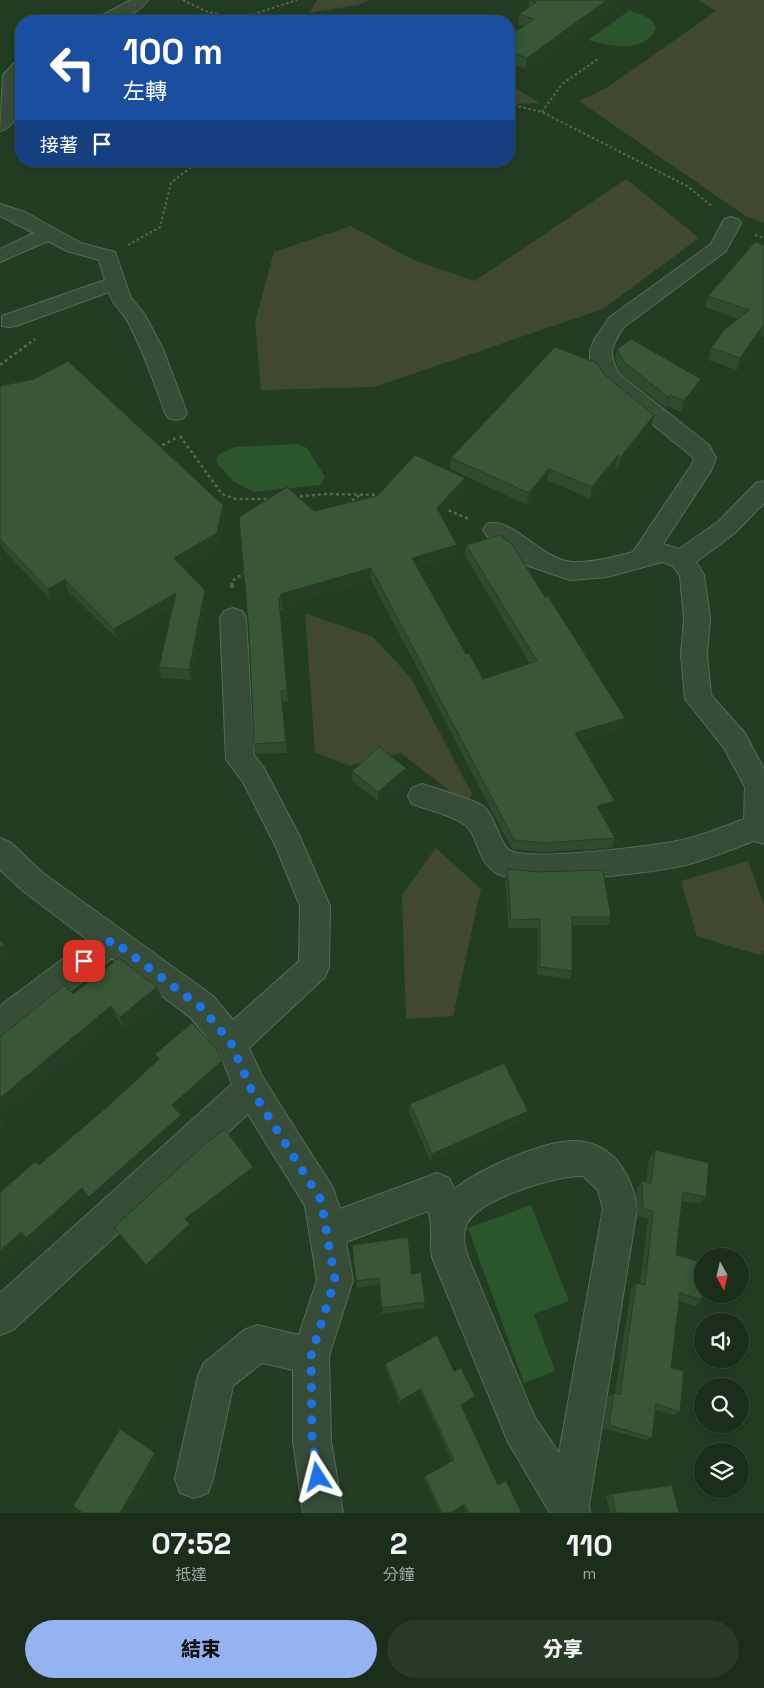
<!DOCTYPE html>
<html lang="zh-TW">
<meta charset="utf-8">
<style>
body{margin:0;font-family:"Space Grotesk","Noto Sans TC",sans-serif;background:#273a27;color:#f1f3f6;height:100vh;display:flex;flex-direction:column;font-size:19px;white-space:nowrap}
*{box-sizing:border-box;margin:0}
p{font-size:16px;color:#9fa8a2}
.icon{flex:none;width:28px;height:28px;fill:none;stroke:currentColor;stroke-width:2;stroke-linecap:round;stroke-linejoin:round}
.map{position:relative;height:1513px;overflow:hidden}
.sheet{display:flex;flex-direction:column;background:#1a2e1a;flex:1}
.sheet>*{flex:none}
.top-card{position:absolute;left:15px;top:15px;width:500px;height:152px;border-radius:20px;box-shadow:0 2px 12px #0003,0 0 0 1px #384a39;background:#1a4fa0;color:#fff;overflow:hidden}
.needle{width:32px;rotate:172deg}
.controls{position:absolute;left:694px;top:1248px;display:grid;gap:10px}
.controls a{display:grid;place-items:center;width:55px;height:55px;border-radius:50%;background:#1a2e1a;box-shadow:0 2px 12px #0003,0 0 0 1px #384a39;font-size:25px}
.pin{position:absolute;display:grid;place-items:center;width:42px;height:42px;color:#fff;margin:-21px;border-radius:10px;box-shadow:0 2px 8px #0006}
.me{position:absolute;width:55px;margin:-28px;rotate:351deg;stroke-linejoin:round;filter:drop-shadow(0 0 4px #0008)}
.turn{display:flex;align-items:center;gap:18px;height:105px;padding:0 25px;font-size:22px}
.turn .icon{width:65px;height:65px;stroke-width:2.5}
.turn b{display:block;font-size:35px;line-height:42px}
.then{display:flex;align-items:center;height:48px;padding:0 25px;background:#0003;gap:10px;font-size:19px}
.eta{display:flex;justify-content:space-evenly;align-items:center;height:85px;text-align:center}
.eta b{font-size:30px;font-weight:800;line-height:35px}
.button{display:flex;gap:10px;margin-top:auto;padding:10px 25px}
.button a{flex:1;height:58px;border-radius:30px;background:#95b2f1;color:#111;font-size:20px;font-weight:800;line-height:58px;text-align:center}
.button a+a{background:#273a27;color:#f1f3f6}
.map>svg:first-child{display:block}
</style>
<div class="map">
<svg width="764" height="1513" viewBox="0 0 764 1513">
<rect width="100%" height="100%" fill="#233d23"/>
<g fill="#40492f">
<path d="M317,0h52l-11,5 -49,8z"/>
<path d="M698,0h66v224l-20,-9 -165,-114 29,-14 108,-76z"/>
<path d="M509,89h8l23,14 -31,1z"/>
<path d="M626,179l73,59 -96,71 -229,78 -113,3 -6,-68 19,-70 77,-26 62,34 62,21z"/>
<path d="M305,613l68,24 38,41 61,116 -6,10 -65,-51 -52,13 -34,-14z"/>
<path d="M436,848l45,41 -28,127 -47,3 -4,-124z"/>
<path d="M748,861l16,44v46l-5,4 -62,-19 -16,-55z"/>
</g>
<g fill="#2b552b">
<path d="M630,10l21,9 5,9c-10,26 -47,18 -68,12z"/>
<path d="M297,444l10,4 18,29 -5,8 -66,7 -21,-11 -17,-19 2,-7 17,-8z"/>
<path d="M531,1205l38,96 -35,13 21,57 -31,12 -56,-155z"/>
</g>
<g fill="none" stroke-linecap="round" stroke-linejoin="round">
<g stroke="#556b56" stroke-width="2">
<g id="minor">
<path d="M131,0h17c-12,17 -34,22 -53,21l2,-3z"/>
<path d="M21,61c0,7 -1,13 -2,19 0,17 2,46 -19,51l3,-56 12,-13z"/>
<path d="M0,204l25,8 56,31 34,9 16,46 14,17 18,34 24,64 -3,5 -8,2 -8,-2 -3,-5c-11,-31 -22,-62 -37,-91 -6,-12 -16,-17 -19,-30l-93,34 -7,1 -7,-1v-10l103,-36 -6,-20 -32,-9 -19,-10 -48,21v-13l34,-16 -34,-17z"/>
<path d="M731,217l7,2 3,4 -15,28 -102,76c-13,19 -17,27 -4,48l89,70 7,13 -5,13 -48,73 16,5 40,-28 37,-38 8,-2v22l-29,30 -39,29 8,13 6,44 -3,35 4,41 33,37 20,37v75l-10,-3c-22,8 -45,18 -68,24 -33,8 -160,23 -188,9 -22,-11 -18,-40 -36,-51 -14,-9 -34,-13 -50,-19l-4,-8 4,-8 10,-4c12,4 53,16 61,22 13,10 16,39 28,45 20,10 149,-5 175,-12 20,-5 39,-13 58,-20l1,-32 -21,-39 -39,-49 -4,-45 3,-35 -4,-43 -7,-10 -11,-4 -55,15 -37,3 -44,-15 -39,-29 -4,-6 4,-6c25,-8 55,36 85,38 20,1 41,-5 61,-10l59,-88 2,-6 -90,-73 -14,-23v-11l4,-11 16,-23 101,-73 13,-25z"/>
<path d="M233,608l9,3 4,7 8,137 10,13 35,67 31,71 -1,61 -4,10 -76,71 14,30 70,110 7,21 97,-36 12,5 5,11c26,-20 98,-54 131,-47 32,7 48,36 52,67l-48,296 1,8h-40l-42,-71 -76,-185c-3,-16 2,-32 -4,-46l-82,31 7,38 -24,76 2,85 12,72h-40l-10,-72v-71l-31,-7 -29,23 -20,93 -5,14 -14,5 -14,-5 -5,-14 23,-103 6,-13 40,-33 13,-5 42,10 18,-55 -12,-74 -57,-92 -235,216 -13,5v-42l232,-209 -12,-30 -29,-36 -79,-60 -101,78 -11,4v-34l88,-66 -65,-49 -23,-21v-32l10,4 33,31 170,123 20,24 66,-59 1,-55 -24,-59 -32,-63 -18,-25 -6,-141 4,-7zM583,1176l15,14 5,19 -44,244 -25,-37 -66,-159c-3,-9 -6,-22 -2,-31 10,-27 91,-51 117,-50z"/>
</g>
</g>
<g stroke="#59674f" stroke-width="2" stroke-dasharray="2.5 2.5" stroke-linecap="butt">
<path d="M183,0l22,11 40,10"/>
<path d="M245,21l12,-8 40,-13"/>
<path d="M509,104l33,8 145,74 26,21"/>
<path d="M542,112l20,-28 36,-25"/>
<path d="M755,235l9,3"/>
<path d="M128,245l32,-18 11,-44 28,-22"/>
</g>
<g stroke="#59674f" stroke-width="2.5" stroke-dasharray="3 3" stroke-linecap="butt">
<path d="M0,365l35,-26"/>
<path d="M180,436l42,58 14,5h35"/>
<path d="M157,448l19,-10"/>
<path d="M294,497l32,-3 55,1"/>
<path d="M347,504l13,-9"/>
<path d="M443,508l26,11"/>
<path d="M232,586v-5l15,-10"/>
</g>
<path stroke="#59674f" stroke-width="3" stroke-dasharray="4 4" stroke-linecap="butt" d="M232,584v8"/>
<use href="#minor" fill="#374d38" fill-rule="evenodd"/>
</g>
<g fill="#2f4b2f">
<path d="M529,0h91l-94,69 -17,-6v-27l14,-10 -5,-1 1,-11 10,-7z"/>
<path d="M764,245v93l-4,-3 -23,35 -29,-10 3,-12 27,-29 -33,-12 3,-11z"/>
<path d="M617,349l81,41 -17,22 -14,-6 -1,2 -45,-34 -6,-14z"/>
<path d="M605,375l47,51 -34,42 -3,-1 -25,32 -43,-19 -20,25 -77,-36 1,-11z"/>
<path d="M0,386l225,130 -6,29 -37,21 25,35 -16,79 -30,-2 -2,-11 14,-60 -56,32 -49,-48 -17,9 -48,-51 -3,21z"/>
<path d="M465,478l-1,12 -23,25 15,42 -39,11 49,86 17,25 47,-15 -65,-108 1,-11 79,52 80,121 -3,11 -42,13 32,69 -11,3 14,24 -3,10 -69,4 -31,-3 -141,-269 -89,25 1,5h-3l8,91 -6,1 5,51 -31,1 -2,-10 -5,-112 65,-121z"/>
<path d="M406,768l-1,10 -27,23 -26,-20v-10z"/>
<path d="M507,869l104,48 -3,8h-36v46l-2,8 -33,-4 1,-47h-29l-4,-50z"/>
<path d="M157,987l5,11 -37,30 -9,-11 -116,98v-78l73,-43z"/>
<path d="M410,1104l118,7 -3,9 -94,42 -22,-49z"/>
<path d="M655,1150l51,47 -7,7 -17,-3 -6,54 26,45 -7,6 -16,-5 -8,67 9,44 -7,3 -17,-5 -4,28 -6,2 -43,-12 5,-31 6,-4 1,1 16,-105 5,-6h4l8,-64 -10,-3 -2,-21 1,-6 5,-8 4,1 3,-23z"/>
<path d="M352,1245l60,29 13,28 -1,6 -42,6 -3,-30 -22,4z"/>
<path d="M385,1364l69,7 21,25 -2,4 -11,7 36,78 22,28h-53l-4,-8 -13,8h-10l-16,-35 1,-2 27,-15 -31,-68 -21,12 -15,-37z"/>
<path d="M612,1494l67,19h-69l-4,-17z"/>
</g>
<g fill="#263d26">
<path d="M607,0h13l-94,69 1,-11z"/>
<path d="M763,324l-3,11 -23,35 3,-12z"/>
<path d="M701,379l-3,11 -17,22 3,-11z"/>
<path d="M670,395l-3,11 -1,2 2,-11z"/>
<path d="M654,415l-2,11 -34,42 3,-11z"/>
<path d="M618,455l-3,12 -25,32 2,-12z"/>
<path d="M549,469l-2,11 -20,25 2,-12z"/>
<path d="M465,478l-1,12 -28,30 1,-12z"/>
<path d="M223,505l2,11 -6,29 -43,24 -2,-11z"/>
<path d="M0,541l3,8 -3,21z"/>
<path d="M457,545l-1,12 -44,13v-12z"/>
<path d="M371,568v12l-89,25 -1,-11z"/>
<path d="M65,580l3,11 -17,9 -3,-11z"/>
<path d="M205,590l2,11 -16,79 -2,-10z"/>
<path d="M176,593l3,10 -62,36 -3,-10z"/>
<path d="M625,718l-3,11 -50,15 3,-11z"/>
<path d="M406,768l-1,10 -27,23v-9z"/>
<path d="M615,801l-3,10 -18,5 3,-10z"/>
<path d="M4,944l6,10 -10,9v-15z"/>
<path d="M157,987l5,11 -37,30 -5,-11z"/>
<path d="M111,1006l5,11 -116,98v-17z"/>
<path d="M222,1061l3,10 -48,43 -5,-9z"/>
<path d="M528,1111l-3,9 -94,42 1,-8z"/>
<path d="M181,1115l4,9 -89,80 -7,-7z"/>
<path d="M0,1118l6,7 -6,5z"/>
<path d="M253,1167l3,8 -65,50 3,6 -43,40 -5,-6 39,-46z"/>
<path d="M82,1188l6,8 -55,49 -5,-5 -28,25v-14l21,-19z"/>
<path d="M421,1389v4l-21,12v-4z"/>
<path d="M475,1396l-2,4 -14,8 2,-3z"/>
<path d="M120,1429l6,3 34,24 -33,57h-7z"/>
</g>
<g fill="#375737" stroke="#263d26">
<path d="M531,0h76l-80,58 -18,-7v-15l25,-17 -15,-5 17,-12z"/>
<path d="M755,242l9,3v79l-24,34 -29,-10 13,-18 25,-20 -41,-14z"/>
<path d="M631,339l70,40 -17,22 -14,-6 -2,2 -44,-35 -7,-13z"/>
<path d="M555,347l42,16 8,12 49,40 -33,42 -3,-2 -26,32 -43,-18 -20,24 -78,-35z"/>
<path d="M68,361l155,144 -6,28 -43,25 31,32 -16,80 -30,-3 17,-74 -62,36 -49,-49 -17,9 -48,-50v-153l34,-7z"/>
<path d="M415,455l50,23 -28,30 20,37 -45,13 54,96 3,-1 14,26 54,-18 -71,-116 34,-10 12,9 33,53 3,-1 77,122 -50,15 40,68 -18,5 18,32 -70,5 -31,-3 -143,-272 -90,26v4l-2,1 8,91 -6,1 5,51 -32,2 -5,-112 -10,-115 48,-30 27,24 63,-15z"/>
<path d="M379,747l27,21 -28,24 -26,-21z"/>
<path d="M507,869l29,3 67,-2 8,47h-39v54l-32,-4v-48l-29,1z"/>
<path d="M0,940l4,4 -4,4z"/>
<path d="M119,958l38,29 -37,30 -9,-11 -111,92v-61l64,-52 9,9z"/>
<path d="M192,1023l25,27 5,11 -50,44 9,10 -92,82 -7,-9 -56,50 -5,-6 -21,19v-59l35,-30 4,3 68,-58 52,-48 -4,-5z"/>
<path d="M504,1063l24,48 -96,43 -22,-50z"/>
<path d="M225,1129l28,38 -68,52 5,5 -44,41 -32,-38 92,-84z"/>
<path d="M655,1150l54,13 -3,34 -23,-5 -7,63 26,7 1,32 -1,6 -22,-7 -9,75 13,3 -4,41 -24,-8 -4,34 -43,-13 5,-32 6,2 16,-112 9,2 8,-74 -10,-2 -1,-22v-6l9,2z"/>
<path d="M408,1237l4,37 9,-2 4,30 -43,6 -3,-30 -23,3 -4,-36z"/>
<path d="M437,1335l17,36 7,-3 14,28 -14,9 37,80 8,-5 15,32 -1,1h-51l-4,-9 -15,9h-8l-17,-37 29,-16 -33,-71 -21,12 -15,-37z"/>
<path d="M120,1429l35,24 -35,60h-37l-10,-7z"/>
<path d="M672,1485l7,28h-63l-4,-19z"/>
</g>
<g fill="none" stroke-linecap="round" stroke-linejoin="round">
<path stroke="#1a73e8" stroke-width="9" stroke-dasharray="0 16.2" d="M84,961l28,-21 90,68 29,35 20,46 70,111 14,80 -24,76 1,85 6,36"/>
</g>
</svg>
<div class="controls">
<a><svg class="needle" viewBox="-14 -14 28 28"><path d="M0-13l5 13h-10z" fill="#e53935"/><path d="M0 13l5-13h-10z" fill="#9fa8a2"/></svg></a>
<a><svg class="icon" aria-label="sound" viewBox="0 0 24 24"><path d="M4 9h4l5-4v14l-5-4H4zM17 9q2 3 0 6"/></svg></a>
<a><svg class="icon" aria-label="search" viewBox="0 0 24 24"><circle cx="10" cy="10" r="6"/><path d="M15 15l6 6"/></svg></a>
<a><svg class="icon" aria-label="layers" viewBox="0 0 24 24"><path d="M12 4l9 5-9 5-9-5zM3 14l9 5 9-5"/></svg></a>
</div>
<div class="pin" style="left:84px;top:961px;background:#d93025"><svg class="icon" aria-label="arrive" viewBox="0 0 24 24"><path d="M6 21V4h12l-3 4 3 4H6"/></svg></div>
<svg class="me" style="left:318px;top:1477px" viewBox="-20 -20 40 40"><path d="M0-17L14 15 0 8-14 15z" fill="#1a73e8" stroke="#fff" stroke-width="4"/></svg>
<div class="top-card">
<div class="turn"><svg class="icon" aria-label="left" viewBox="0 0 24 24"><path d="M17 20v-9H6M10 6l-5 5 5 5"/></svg><div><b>100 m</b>左轉</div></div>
<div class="then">接著<svg class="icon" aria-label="arrive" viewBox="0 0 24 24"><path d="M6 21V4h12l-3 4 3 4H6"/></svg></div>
</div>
</div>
<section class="sheet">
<div class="eta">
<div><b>07:52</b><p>抵達</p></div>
<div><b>2</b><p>分鐘</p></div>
<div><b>110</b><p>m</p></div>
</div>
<div class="button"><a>結束</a><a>分享</a></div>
</section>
